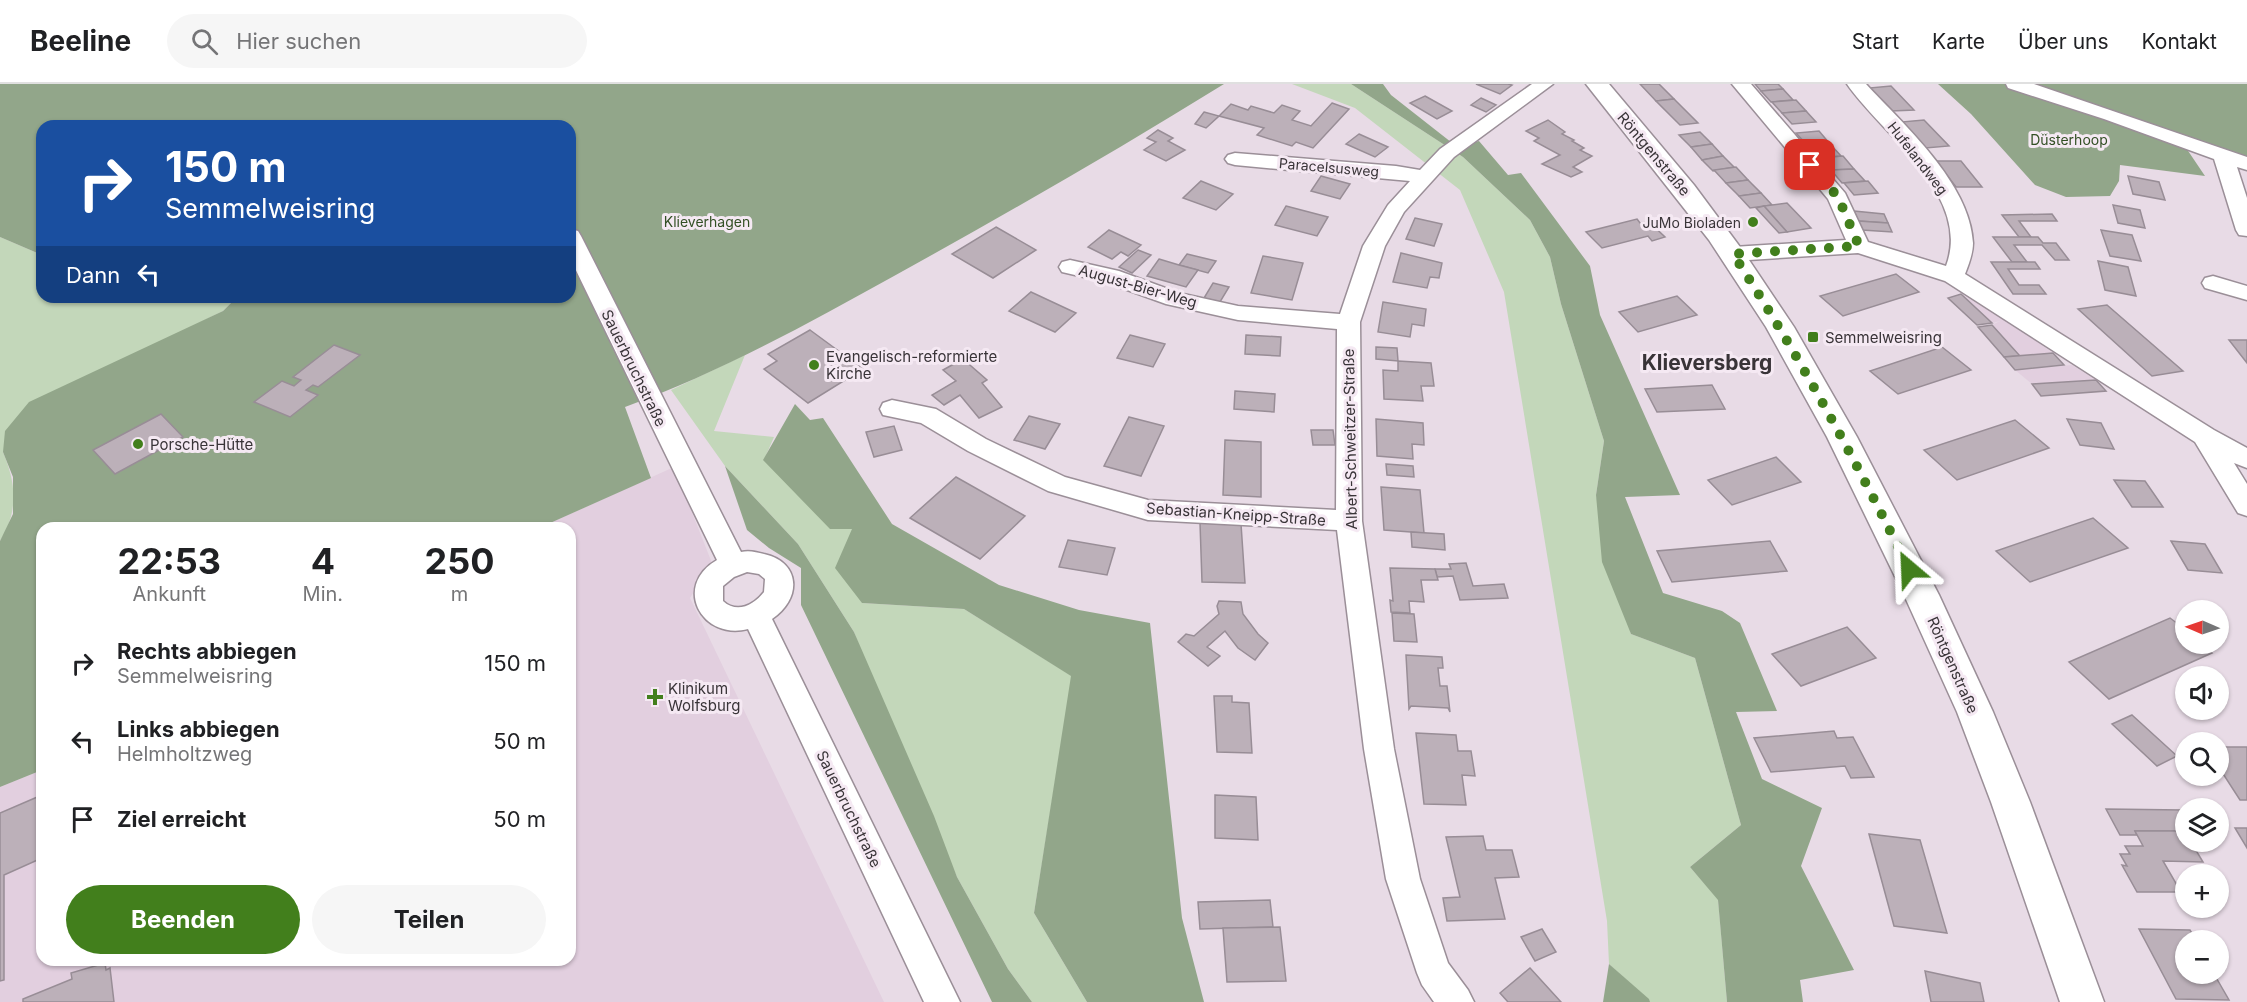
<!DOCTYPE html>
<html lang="de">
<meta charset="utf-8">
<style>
body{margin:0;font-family:Inter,sans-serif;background:#f6f6f6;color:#202124;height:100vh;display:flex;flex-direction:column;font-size:22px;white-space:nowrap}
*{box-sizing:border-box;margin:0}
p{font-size:20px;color:#757577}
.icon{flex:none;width:33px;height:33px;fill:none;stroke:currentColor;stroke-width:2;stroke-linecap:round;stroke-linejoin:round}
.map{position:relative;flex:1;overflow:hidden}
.drawer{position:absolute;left:36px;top:438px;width:540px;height:444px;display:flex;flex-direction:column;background:#fff;border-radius:18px;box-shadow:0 2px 4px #0004}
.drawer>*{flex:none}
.hud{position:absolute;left:36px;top:36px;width:540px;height:183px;border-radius:18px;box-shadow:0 2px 4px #0004;background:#1a4fa0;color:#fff;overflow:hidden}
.needle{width:39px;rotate:272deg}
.controls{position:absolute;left:2175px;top:516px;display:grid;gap:12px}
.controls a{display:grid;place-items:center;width:54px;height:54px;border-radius:50%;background:#fff;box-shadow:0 2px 4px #0004;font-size:30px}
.pin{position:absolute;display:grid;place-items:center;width:51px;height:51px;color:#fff;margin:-26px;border-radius:12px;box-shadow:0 3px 9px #0006}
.me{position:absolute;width:66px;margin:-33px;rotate:334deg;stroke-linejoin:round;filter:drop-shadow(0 0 4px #0008)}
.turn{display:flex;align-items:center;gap:21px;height:126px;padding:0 30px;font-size:27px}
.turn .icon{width:78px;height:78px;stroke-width:2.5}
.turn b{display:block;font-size:42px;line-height:51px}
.then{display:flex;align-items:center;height:57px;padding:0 30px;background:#0003;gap:12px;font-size:22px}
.eta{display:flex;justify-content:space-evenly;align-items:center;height:102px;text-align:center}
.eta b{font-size:36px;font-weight:700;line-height:42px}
.cta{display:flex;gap:12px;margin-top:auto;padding:12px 30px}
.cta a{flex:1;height:69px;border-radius:36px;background:#427f1c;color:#fff;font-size:24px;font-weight:700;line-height:69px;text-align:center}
.cta a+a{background:#f6f6f6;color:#202124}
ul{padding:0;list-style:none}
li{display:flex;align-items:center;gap:18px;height:78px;padding:0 30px}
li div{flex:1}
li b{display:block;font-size:22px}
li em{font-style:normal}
header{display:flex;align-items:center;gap:36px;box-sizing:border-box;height:84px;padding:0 30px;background:#fff;border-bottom:2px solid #e0e0e0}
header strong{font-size:28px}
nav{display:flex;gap:33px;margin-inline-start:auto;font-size:21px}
.search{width:420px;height:54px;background:#f6f6f6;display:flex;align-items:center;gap:15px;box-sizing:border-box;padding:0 21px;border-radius:33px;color:#757577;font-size:22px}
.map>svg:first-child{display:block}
</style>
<header>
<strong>Beeline</strong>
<div class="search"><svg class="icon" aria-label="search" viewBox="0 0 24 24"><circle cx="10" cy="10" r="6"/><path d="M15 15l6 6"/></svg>Hier suchen</div>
<nav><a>Start</a><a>Karte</a><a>Über uns</a><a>Kontakt</a></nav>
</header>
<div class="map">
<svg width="2247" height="918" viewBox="0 0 2247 918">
<rect width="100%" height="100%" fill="#e8dbe6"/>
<g fill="#e2cfdf">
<path d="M1961,210l44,25 48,34 -33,3 -28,-31 8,-4 -8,2z"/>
<path d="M2072,281l24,15 -64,4 -17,-14z"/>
<path d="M674,383l38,96 -22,35 194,404h-884v-215l42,-17v190h528v-432h-31z"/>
</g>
<g fill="#c3d7ba">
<path d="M1292,0h59l112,73 67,63 20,37 11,47 43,137 -8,54 35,139 64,24 46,167 -51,42 28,32 9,103h-77l-41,-38 -2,-43 -103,-629 -44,-102 -105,-82z"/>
<path d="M0,153l42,18v42h195l-14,14 -56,28 -164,113c13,31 16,59 -3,89z"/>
<path d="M745,271l-31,76 60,6 -10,23 89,69 9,74 102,6 108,67 -38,237 53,89h-55l-24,-33 -51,-92 -64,-143 -39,-102 -56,-88 -73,-78 -54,-76z"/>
</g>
<g fill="#92a68a">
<path d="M0,0h1224c-108,67 -218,130 -330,192 -87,48 -175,97 -269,131l26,71 -112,50h-497v242l-42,17v-246l13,-27v-37l-10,-25 2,-21 24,-29 194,-91 14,-14h333v-171h-528v129l-42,-18z"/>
<path d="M1351,0h32l8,11 65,51 23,-5 29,34 13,-2 69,93 10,49 80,180 -55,2 38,96 59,18 18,12 37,88 -41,1 26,67 60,29 -21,58 53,104 -54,10 3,22h-76l-9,-102 -28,-33 51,-42 -46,-167 -64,-24 -29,-72 -6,-67 8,-54 -43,-137 -11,-47 -20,-37 -67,-63z"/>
<path d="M1938,0h309v76l-69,-24 27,40 -85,-11 -1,16 -9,15 -44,1 -31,-12 -64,-71z"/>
<path d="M795,320l15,16 13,-2 69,106 107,61 80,25 71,13 32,295 22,84h-117l-53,-89 37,-237 -107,-67 -102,-6 -27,-35 17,-39h-22l-67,-69z"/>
<path d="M725,382l73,78 56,88 80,184 23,61 51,92 24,33h-40l-191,-397v-37l-32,-20 -22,-18z"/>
<path d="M1609,880l40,35 1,3h-47z"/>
</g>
<g fill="#bcb0b9" stroke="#988d96" stroke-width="1.5">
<path d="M1476,0h32l4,1 -12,9z"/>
<path d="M1640,0h19l15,15 -18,2z"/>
<path d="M1755,0h23l5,5 -22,2z"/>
<path d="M1891,2l23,24 -23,1 -22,-23z"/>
<path d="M1783,5l10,11 -22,2 -10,-11z"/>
<path d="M1425,12l27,15 -15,8 -27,-16z"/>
<path d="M1481,14l15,7 -10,7 -15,-7z"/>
<path d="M1674,15l24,24 -18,2 -24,-24z"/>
<path d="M1796,16l10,11 -24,2 -10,-11z"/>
<path d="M1332,19l17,6 -36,39 -17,-6 -4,4 -35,-11 7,-7 -45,-12 12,-12 17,6 3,-4 23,7 8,-8 18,6 -8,9 19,6z"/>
<path d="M1806,27l10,11 -24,2 -10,-11z"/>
<path d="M1204,28l15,4 -13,12 -11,-4z"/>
<path d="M1548,36l17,12 -3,2 12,6 -2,1 12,7 -4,2 12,6 -19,11 9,5 -11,5 -29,-13 18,-9 -26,-14 5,-3 -13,-7z"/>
<path d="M1924,36l25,26 -24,2 -24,-26z"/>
<path d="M1158,46l15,8 -5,3 17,9 -19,11 -22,-11 12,-8 -9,-4z"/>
<path d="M1819,47l11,13 -23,1 -11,-12z"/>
<path d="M1700,48l12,12 -21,3 -12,-12z"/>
<path d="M1359,50l29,13 -13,10 -29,-13z"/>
<path d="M1712,60l11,12 -21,4 -11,-13z"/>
<path d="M1830,60l11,12 -24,2 -10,-13z"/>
<path d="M1723,72l11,11 -21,4 -11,-11z"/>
<path d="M1843,72l11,13 -23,1 -11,-12z"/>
<path d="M1936,77h25l21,26h-26z"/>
<path d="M1736,83l12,13 -22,3 -12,-13z"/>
<path d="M1854,85l11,12 -23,2 -11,-13z"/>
<path d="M1321,92l29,8 -10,15 -29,-8z"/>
<path d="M2128,92l31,6 6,18 -32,-6z"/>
<path d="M1748,96l13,13 -22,3 -13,-13z"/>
<path d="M1201,97l32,13 -17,16 -33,-12z"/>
<path d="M1868,97l10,12 -24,2 -10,-12z"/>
<path d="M1761,109l11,12 -22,3 -11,-12z"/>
<path d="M1787,119l24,25 -24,4 -23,-26z"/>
<path d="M2113,121l27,5 5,18 -27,-5z"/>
<path d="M1286,122l42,11 -11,19 -42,-11z"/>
<path d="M1764,122l23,26 -8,1 -23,-25z"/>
<path d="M1854,127l30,3 4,9 -30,-2z"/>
<path d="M2052,130l5,7h-38l12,16h-12l-17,-22z"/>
<path d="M1415,134l27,6 -8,22 -28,-7z"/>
<path d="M1637,135l3,4 8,-2 17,16 -13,4 -4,-5 -46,12 -16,-16z"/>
<path d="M1858,137l30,2 4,9 -30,-2z"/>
<path d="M996,143l40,23 -43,28 -41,-24z"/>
<path d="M1109,146l32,15 -13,11 -7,-4 -9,7 -24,-12z"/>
<path d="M2101,146l31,5 9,26 -31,-5z"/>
<path d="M1993,153h45l5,6h13l13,17h-14l-13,-15h-28l13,17h-15z"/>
<path d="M1138,166l13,5 -19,18 -13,-6z"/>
<path d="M1401,169l41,10 -3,15 -9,-1 -3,11 -34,-6z"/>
<path d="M1187,170l29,7 -8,12 -29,-8z"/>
<path d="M1263,172l40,7 -11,37 -41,-7z"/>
<path d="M1159,175l20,6 19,5 -12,17 -39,-11z"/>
<path d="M2098,177l30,6 8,29 -31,-6z"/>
<path d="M1991,178h44l5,7h-32l11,16h20l7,9h-33z"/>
<path d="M1896,190l23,18 -76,24 -23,-20z"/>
<path d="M1213,199l16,4 -9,15 -16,-4z"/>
<path d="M1031,208l45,21 -21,19 -46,-21z"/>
<path d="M1961,210l31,29 -15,2 -29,-27z"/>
<path d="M1677,212l20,19 -59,17 -19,-20z"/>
<path d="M1383,218l43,7 -2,17 -12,-2 -2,13 -32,-5z"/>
<path d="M2107,221l76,66 -31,5 -74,-67z"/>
<path d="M1992,241l28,31 -16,1 -26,-30z"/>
<path d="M810,246l53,39 -55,34 -44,-34 13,-8 -9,-7z"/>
<path d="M1130,251l35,9 -12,23 -36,-9z"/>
<path d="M1246,251l35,2 -1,19 -35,-2z"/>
<path d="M2229,256h18v23z"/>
<path d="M334,261l26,10 -42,32 -5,-2 -7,5 12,5 -28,22 -36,-15 28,-21 12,5 7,-6 -8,-3z"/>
<path d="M1376,263l21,1 1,13 -22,-2z"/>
<path d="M1942,263l29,23 -73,24 -28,-23z"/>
<path d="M2053,269l11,12 -49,5 -11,-13z"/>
<path d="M963,275l24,21 -5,3 20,24 -23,11 -19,-23 -16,10 -12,-10 24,-14 -13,-11z"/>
<path d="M1398,277l33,2 3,23h-13l2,15 -39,-2 -1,-29 15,1z"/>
<path d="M2096,296l10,11 -65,5 -9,-12z"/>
<path d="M1712,301l13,24 -68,3 -12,-23z"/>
<path d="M1235,307l40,3 -1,18 -40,-3z"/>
<path d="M161,330l22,23 -68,37 -22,-24z"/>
<path d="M1029,332l31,8 -15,25 -31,-9z"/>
<path d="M1129,333l35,9 -23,50 -37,-10z"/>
<path d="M1376,335l47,4 1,22 -12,-1 1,15 -36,-3z"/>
<path d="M2067,335l34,4 13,26 -34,-4z"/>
<path d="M2015,336l34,28 -92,32 -33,-30z"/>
<path d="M894,342l8,24 -28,7 -8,-25z"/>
<path d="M1311,346h22l2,15h-22z"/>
<path d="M1225,356l36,2v55l-38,-2z"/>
<path d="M1776,373l25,25 -69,23 -24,-25z"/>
<path d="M1386,380l27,2 1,11 -27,-2z"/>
<path d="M956,393l69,39 -45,43 -70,-41z"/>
<path d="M2114,396l31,1 18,26h-31z"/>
<path d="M1381,403l39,3 4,43 -40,-3z"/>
<path d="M2093,434l35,30 -98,34 -34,-31z"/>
<path d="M1200,439l41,1 4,59 -43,-1z"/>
<path d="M1411,448l33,2 1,16 -33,-3z"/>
<path d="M1068,456l47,8 -8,27 -48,-8z"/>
<path d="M1770,457l17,30 -115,11 -15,-31z"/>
<path d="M2171,457l34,3 17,29 -34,-3z"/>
<path d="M1466,479l7,23 31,-2 4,14 -48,2 -7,-24 -16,1 -2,-8h16l-2,-5z"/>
<path d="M1390,484l45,1 3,11h-17l3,22 -15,-1 1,12 -19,-1 -1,-12 3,1z"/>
<path d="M1219,517l22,1 2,12 15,20 10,9 -13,17 -17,-12 -13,-17 -18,16 13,9 -12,10 -30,-24 8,-8 8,2 25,-22 -2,-8z"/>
<path d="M1392,529l22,1 3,28 -23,-1z"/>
<path d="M2170,534l16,12v14h15l11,9 -103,46 -40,-37z"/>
<path d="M1847,543l29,31 -75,28 -29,-32z"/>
<path d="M1406,571l36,2 1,11h-5l2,18h7l3,26 -2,-4 -37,-2 -2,3z"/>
<path d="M1214,612h18v6l17,1 3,50 -35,-1z"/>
<path d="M2132,631l45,41 -20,10 -45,-42z"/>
<path d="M1834,647l3,7 16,-1 21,40 -23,1 -6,-12 -74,6 -17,-34z"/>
<path d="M1416,649l40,2 2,16h13l4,25 -13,-1 4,30 -42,-1z"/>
<path d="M2218,663h29v53h-7l-22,-34v-8h5z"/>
<path d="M42,711v63l-38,17v105l-4,1v-168z"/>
<path d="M1215,711l41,2 2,43 -43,-2z"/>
<path d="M2106,725l77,1 3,4v17h-51l2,4h-17z"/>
<path d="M2235,744h12v20z"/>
<path d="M2135,747h50l1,11h5l12,20 -40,-1 18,31h-44l-15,-27 5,1 -7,-12h10l-5,-8h18z"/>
<path d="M1869,750l51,6 27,93 -53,-7z"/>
<path d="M1483,752l3,14h26l7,27 -24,1 10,41 -58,2 -4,-23 17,-1 -14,-60z"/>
<path d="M1270,816l3,27 -73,2 -2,-27z"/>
<path d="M1280,843l6,54 -59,1 -4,-54z"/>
<path d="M1542,845l14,23 -21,9 -14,-24z"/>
<path d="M2139,845l51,1 6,10h-10v34h28l15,26 -53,-1z"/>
<path d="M105,879l1,7 4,-2 4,34h-91v-3l49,-20 -1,-6z"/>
<path d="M1530,884l31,34h-53l-8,-9z"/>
<path d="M1925,887l55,12 4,19h-53z"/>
</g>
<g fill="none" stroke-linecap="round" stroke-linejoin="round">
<g stroke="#9b8f98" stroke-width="3">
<g id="minor">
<path d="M1532,0h21l-99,73 -50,55 -19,34 -25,76 2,199 32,228 26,130 28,84 20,27 6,12h-40l-12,-17 -5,-12 -31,-94 -22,-130 -27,-219 -189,-10 -100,-29 -80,-40 -47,-28 -38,-8 -3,-6 3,-6 9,-3 44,9 50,30 79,38 83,23 188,10 1,-181 -99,-9 -72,-16 -61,-22 -43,-10 -3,-5 3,-5 8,-2 49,11 60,22 59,13 102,8 23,-68 25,-41 22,-24 -175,-16 -7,-2 -3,-4 3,-4 7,-2 161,13 24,4 20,-21z"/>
<path d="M1732,0h19l94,109 23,49 78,24c27,-71 -65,-132 -99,-182h19c38,41 104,99 107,159 0,10 -4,21 -8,31l249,156 33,18v20l-13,-5 13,21v32l-9,-3 -43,-71 -250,-161 -87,-28 -125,8 -8,-2 -3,-5 3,-5 8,-2 113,-7 -18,-41z"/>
<path d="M2006,0h28l213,73v13l-10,-3 10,31v38l-8,-1 -3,-5 -22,-71 -110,-40 -96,-31z"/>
<path d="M570,145l8,2 3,5 160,316c8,-2 15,0 23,2 37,8 38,45 8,65l188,383h-36l-176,-373c-46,12 -76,-43 -31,-69l-147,-302zM747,488l12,2 6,5 -1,13c-10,13 -27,22 -41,9v-15l11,-9z"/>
<path d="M2213,192l34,10v14l-42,-12 -3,-5 3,-5z"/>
</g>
</g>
<g stroke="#9b8f98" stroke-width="3">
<path id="tertiary" d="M1586,0h23l85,101 49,66 51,76 63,110 82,158 54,117 37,90 74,200h-44l-69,-200 -34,-90 -53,-117 -77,-158 -61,-110 -57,-87z"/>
</g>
<use href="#minor" fill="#fff" fill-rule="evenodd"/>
<use href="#tertiary" fill="#fff" fill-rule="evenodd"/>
</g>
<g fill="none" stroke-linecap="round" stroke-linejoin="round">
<path stroke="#427f1c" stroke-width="10" stroke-dasharray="0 18" d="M1810,81l28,32 21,49 -126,8c66,101 123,207 176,315"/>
</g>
<g fill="#427f1c" stroke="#f5e9f3" stroke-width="2">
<circle cx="1753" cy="138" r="6"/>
<rect x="1807" y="247" width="12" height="12" rx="3"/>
<circle cx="814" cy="281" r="6"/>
<circle cx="138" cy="360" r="6"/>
<path d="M652 604h6v6h6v6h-6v6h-6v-6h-6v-6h6z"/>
</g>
<g text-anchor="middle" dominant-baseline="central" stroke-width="6" stroke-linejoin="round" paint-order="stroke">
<g font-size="14" fill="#324f24" stroke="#f5e9f3">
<text x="2069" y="55">Düsterhoop</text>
<text x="707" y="137">Klieverhagen</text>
</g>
<g font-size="14" fill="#393438" stroke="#f5e9f3">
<text transform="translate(1918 74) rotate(52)">Hufelandweg</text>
<text transform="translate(1329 83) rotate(5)">Paracelsusweg</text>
</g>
<g font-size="14" fill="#393438" stroke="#f5e9f3" text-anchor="end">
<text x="1741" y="138">JuMo Bioladen</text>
</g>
<g font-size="15" fill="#393438" stroke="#f5e9f3">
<text transform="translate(1654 70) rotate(50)">Röntgenstraße</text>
<text transform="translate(1138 202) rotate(16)">August-Bier-Weg</text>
<text transform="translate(634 284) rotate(64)">Sauerbruchstraße</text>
<text transform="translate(1350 355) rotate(-91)">Albert-Schweitzer-Straße</text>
<text transform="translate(1236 430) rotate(4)">Sebastian-Kneipp-Straße</text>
<text transform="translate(1953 581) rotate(66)">Röntgenstraße</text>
<text transform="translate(849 725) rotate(64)">Sauerbruchstraße</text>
</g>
<g font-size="15" fill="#393438" stroke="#f5e9f3" text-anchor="start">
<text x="1825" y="253">Semmelweisring</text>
<text x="826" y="272">Evangelisch-reformierte<tspan x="826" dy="17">Kirche</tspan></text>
<text x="150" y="360">Porsche-Hütte</text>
<text x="668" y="604">Klinikum<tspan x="668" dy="17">Wolfsburg</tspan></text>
</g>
<g font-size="21" font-weight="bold" fill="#393438" stroke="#f5e9f3">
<text x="1707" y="278">Klieversberg</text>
</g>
</g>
</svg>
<div class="controls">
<a><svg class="needle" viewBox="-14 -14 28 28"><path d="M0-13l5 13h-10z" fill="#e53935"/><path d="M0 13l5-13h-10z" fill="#757577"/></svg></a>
<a><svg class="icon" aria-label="sound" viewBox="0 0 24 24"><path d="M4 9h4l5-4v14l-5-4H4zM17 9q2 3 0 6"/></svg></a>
<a><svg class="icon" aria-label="search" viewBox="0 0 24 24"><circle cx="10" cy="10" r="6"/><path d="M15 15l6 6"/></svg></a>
<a><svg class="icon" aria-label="layers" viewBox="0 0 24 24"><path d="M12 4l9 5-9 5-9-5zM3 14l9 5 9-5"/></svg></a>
<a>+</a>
<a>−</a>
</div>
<div class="pin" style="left:1810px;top:81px;background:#d93025"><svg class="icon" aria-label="arrive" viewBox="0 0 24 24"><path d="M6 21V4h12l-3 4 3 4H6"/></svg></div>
<svg class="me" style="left:1909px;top:485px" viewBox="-20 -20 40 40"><path d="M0-17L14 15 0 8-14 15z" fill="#427f1c" stroke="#fff" stroke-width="4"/></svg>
<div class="hud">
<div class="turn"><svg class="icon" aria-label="right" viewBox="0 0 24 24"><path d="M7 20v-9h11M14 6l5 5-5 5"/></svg><div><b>150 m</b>Semmelweisring</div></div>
<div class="then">Dann<svg class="icon" aria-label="left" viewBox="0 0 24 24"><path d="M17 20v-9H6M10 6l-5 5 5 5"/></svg></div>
</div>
<section class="drawer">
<div class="eta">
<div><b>22:53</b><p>Ankunft</p></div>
<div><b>4</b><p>Min.</p></div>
<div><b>250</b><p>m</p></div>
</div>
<ul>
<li><svg class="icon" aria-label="right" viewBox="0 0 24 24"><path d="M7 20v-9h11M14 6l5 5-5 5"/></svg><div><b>Rechts abbiegen</b><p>Semmelweisring</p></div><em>150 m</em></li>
<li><svg class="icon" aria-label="left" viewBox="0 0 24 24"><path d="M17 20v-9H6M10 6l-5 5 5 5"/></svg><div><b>Links abbiegen</b><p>Helmholtzweg</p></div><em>50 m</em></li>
<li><svg class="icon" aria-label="arrive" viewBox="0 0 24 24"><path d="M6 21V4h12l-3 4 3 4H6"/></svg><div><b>Ziel erreicht</b></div><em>50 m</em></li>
</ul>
<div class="cta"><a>Beenden</a><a>Teilen</a></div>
</section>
</div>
